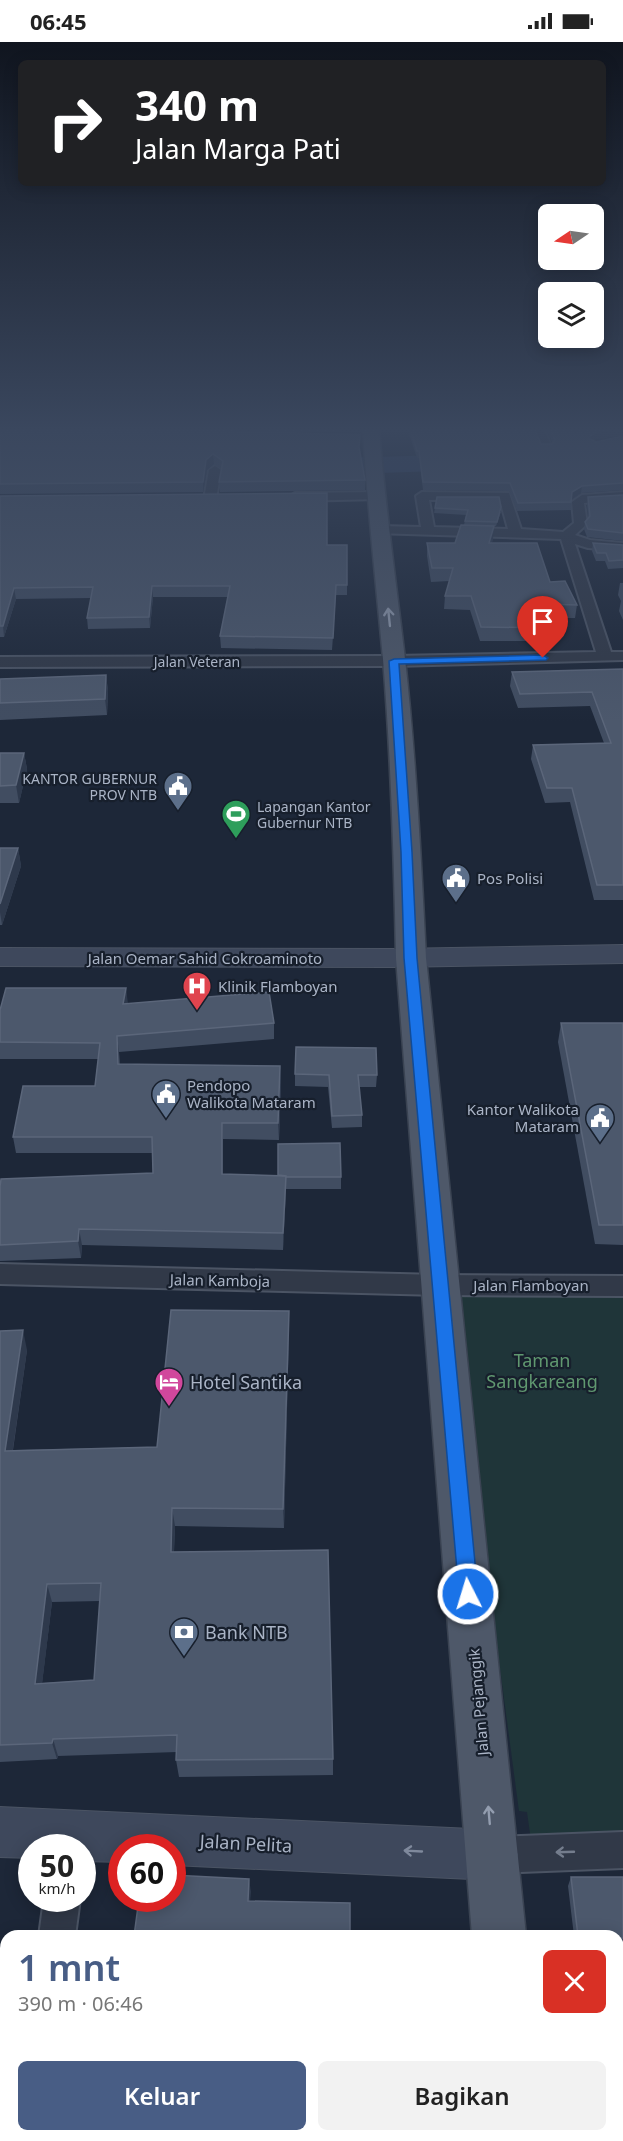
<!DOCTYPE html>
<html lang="id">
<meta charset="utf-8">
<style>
body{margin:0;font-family:"Noto Sans",sans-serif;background:#f2f2f2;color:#222;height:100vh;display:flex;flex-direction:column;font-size:22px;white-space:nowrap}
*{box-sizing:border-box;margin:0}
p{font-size:20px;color:#767676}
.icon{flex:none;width:33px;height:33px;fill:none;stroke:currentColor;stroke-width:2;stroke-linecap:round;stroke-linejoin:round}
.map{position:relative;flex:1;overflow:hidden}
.panel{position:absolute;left:0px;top:1888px;width:624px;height:212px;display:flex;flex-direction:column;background:#fff;border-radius:18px 18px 0 0;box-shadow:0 3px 15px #0003}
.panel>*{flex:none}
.top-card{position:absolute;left:18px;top:18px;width:588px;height:126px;border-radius:9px;box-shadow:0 3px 15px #0003;background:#202124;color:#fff;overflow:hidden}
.needle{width:39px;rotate:257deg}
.fabs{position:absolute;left:538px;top:162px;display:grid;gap:12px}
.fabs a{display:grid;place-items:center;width:66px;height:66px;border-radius:9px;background:#fff;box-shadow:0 3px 15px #0003;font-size:30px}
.speed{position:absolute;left:18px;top:1792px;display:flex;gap:12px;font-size:30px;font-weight:700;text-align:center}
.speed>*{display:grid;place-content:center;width:78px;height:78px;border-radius:50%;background:#fff;box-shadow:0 3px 15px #0003;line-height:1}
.speed small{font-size:15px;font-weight:400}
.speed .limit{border:9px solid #d22;background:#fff;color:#111}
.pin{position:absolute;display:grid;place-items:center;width:51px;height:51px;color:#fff;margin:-62px -26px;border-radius:50% 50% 50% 0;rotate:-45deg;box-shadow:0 0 6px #0007}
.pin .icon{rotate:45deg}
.me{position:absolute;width:66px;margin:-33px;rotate:355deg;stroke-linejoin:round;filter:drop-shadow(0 0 4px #0008)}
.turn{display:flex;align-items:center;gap:21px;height:126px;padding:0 18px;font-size:27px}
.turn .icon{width:78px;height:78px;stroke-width:2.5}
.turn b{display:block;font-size:42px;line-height:51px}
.round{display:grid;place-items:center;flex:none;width:63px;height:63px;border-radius:9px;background:#f2f2f2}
.headline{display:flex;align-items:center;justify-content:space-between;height:102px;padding:0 18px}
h1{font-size:36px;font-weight:600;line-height:45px;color:#485d85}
.button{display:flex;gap:12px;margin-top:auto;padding:12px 18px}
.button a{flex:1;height:69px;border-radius:9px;background:#485d85;color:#fff;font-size:24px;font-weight:600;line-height:69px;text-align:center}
.button a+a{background:#f2f2f2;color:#222}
.status{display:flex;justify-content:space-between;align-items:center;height:42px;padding:0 30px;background:#fff;direction:ltr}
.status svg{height:16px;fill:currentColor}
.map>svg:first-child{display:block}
</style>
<div class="status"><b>06:45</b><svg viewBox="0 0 49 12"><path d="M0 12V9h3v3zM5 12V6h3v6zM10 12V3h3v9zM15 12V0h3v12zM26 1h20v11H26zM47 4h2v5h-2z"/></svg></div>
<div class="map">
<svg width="623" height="2099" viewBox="0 0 623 2099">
<rect width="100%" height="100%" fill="#1d2738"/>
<path fill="#1f3539" d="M449,1244l174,1v574l-89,1 -7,-50 -8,-1z"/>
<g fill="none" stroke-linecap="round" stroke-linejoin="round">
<path fill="#2d3f5f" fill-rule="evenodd" d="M623,399v16c-161,17 -321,20 -483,15l-9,-2 -4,-6 4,-6 9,-2c162,5 322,2 483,-15z"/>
<g stroke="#4b5464" stroke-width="4">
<g id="street">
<path d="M532,386h11l9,20 -2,2h-8z"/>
<path d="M215,424l6,4 -5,29 -6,4 -6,-4 5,-29z"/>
<path d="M376,450l4,1v6l-85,2 -6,-4 6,-4z"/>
<path d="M422,450l87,1 12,36 42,3 11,-9 -2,-21 10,-7 41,-3v8l-39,3 3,21 -12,11 15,5 33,3v8l-35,-3 -13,-4 36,108h12v8l-229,6 -394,1v-10l394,-1 202,-4 -35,-113 -186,-6 -1,-3 6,-4 41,1 -5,-31zM429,458h71l8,29 -74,-2z"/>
<path d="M0,1222l439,11 184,1v20l-184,-1 -439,-11z"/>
<path d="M623,1790v36l-130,5 -13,-5 -5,-13 5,-13 13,-5z"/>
<path d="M44,1857h36l-5,37h-36z"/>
<path d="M8,2094h40l-1,5h-40z"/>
</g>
</g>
<g stroke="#4b5464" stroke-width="2">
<g id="secondary">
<path d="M623,903v18l-229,4 -394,-1v-18l394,1z"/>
<path d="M0,1765l493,23 18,7 7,18 -7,18 -18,7 -321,-15v-17h-50v14l-40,-1v-13h-50v10l-32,-1z"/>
</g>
</g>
<g stroke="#3a4352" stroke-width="3">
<g id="primary">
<path d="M363,386h16c6,77 17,154 26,231 11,99 16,199 21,299l100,978h-54l-76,-978c-2,-100 -5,-200 -13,-299 -7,-77 -16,-154 -20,-231z"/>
<rect x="486" y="2094" width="60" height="5"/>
</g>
</g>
<use href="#street" fill="#313948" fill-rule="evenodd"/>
<use href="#secondary" fill="#3e485c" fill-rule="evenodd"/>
<use href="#primary" fill="#4e5869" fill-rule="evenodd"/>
</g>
<g fill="#414d61" fill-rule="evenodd">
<path d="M0,386h339v4l-208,-3 228,20 6,31v10l-145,2 -1,-10 2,-13 -7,-5 -7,6 -4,22 -203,2z"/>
<path d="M407,386h127l7,16h12l-7,-16h77v8v-1l-28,4 -2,1 3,2 27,-6v54l-42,3 -9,7 -1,10 -54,1 -8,-20 -86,-1 -4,-32h-2z"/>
<path d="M623,453v46l-36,-4 -3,-8 1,-7 3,-4 -1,-13 1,-8z"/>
<path d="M0,454l327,49h20v50h-11l-4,55 -111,-2 -1,-12 8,-39h-75l-3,31 -62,1 -1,-11 4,-20 -75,1 -12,38h-4z"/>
<path d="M435,466l66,4 -5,14h-2l-2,17 58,39 27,23 -2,13h-24l5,10 -2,13h-74l-10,-31 -26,-1 1,-13 4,-15 -18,1 -4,-26v-13h28l9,-18 2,-10 -32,-2z"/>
<path d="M593,501l30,2v23l-15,1 -3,-8h-9l-4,-10z"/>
<path d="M620,541h3v37l-4,-9 2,-10 -3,-6z"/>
<path d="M623,627v231h-29l-24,-98 -25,1 -14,-44 2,-14 71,-2 -14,-37 -72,2 -8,-22 2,-14z"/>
<path d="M106,633l2,16 -1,24 -107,5v-41z"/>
<path d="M0,711h24l3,16 -8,34h-19z"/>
<path d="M0,806h18l3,18 -19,59h-2z"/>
<path d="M126,946l1,15 147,20v16l-155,13 1,12 161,18 -2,58 -56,-1v35l118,3v12h-55l-3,61 -201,-5 -1,13 -81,3v-74l153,-14 -1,-20h-136l-3,-16 82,-51 3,-27h-98v-49z"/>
<path d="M561,981h62v222l-28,-1 -37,-202z"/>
<path d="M295,1032l82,1 -1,12h-17l3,28v12l-30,1 -4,-41 -33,-1z"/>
<path d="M0,1289l27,19 -14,100 144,-3 132,-116 -5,197 -109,-2 -1,26 159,207v16l-154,2 -3,-17 1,-8 -119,4 -1,3 -57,3zM100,1559l-6,79 -52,3 10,-81z"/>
<path d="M571,1835h52v69h-5v-10h-44l-6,-50z"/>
</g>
<g fill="#2e394c">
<path d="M619,386h4v7l-28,4 -8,6 1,-7 8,-6z"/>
<path d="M213,412l1,10 -7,6 -4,22v-10l3,-22z"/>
<path d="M582,444l-1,7 -10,7 1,-8z"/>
<path d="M494,484l-1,13 -5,17 1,-13z"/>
<path d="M152,544l1,11 -3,31 -1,-11z"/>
<path d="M14,546l2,11 -12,38 -1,-11z"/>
<path d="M106,633l2,16 -1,24 -2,-16z"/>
<path d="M24,711l3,16 -8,34 -3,-18z"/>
<path d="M18,806l3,18 -19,59 -2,-13v-8z"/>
<path d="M126,946l2,16h-5z"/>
<path d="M117,994l2,16 1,28 -2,-16z"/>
<path d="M280,1024l1,16 -2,58 -1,-17z"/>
<path d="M222,1081l1,16v52l-1,-17z"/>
<path d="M286,1134v16l-3,58v-17z"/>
<path d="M79,1187l3,16 -1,13 -3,-17z"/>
<path d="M289,1269v20l-5,197 -1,-19z"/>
<path d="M23,1288l4,20 -17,119 -5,-18z"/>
<path d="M172,1466l3,18 -2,44 -2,-18z"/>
<path d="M47,1542l5,18 -12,99 -5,-17z"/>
<path d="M53,1697l5,17 -1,3 -5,-16z"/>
<path d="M249,1837l2,13 -2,21 -1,-12z"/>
<path d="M6,2047v41l-2,11h-4v-18z"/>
</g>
<g fill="#4c586c" stroke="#5b667a" stroke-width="1.5" fill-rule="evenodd">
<path d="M0,386h126l234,7 -1,12 6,33 -146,2 4,-21 -10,-7 -7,6 -3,22 -203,2z"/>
<path d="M410,386h124l7,16h11l3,-4 -5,-12h69l-23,4 -8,6 8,4 27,-6v47l-41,3 -10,6 -1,10 -53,1 -8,-20 -87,-1 -4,-31h-2z"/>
<path d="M327,451v52h20v40h-11l-3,53 -113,-2 10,-50h-78l-3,31 -62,1 6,-31 -79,1 -11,38h-3v-130z"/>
<path d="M623,453v38l-35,-4 -3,-7 5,-6 -2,-19z"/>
<path d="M437,455h62l2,10 -4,15 -32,-1 3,-11 -33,-2z"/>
<path d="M461,483l33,1 -5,17h48l13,39 15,-1 12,24 -33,-1 12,24 -75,-1 -10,-31h-26l8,-28h-21l-5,-25h28z"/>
<path d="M593,501l30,2v15l-14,1 -3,-8h-9z"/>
<path d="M623,627v216h-26l-25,-97h-25l-14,-43 78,-2 -19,-51 -72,2 -8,-22z"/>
<path d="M106,633l-1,24 -105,4v-24z"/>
<path d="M0,711h24l-8,32 -16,1z"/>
<path d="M0,806h18l-18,56z"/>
<path d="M6,946h120l-3,16 146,-12 5,31 -157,13 1,28 162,2 -2,57h-56v51l64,2 -3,57 -204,-4 -1,12 -78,4v-58l1,-8 152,-6 -1,-36h-139l10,-51h72l5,-43 -100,-1v-32z"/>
<path d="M561,981h62v202h-24z"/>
<path d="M296,1005l80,1 1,27h-19l4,40 -30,1 -3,-41 -34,-1z"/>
<path d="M340,1101l1,34h-55v-1l-8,-1v-31z"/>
<path d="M171,1268l118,1 -6,198 -111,-1 -1,44 157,-2 5,209 -157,1 1,-25 -124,4 -1,4 -52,2v-414l23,-1 -18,121 152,-4zM101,1541l-7,97 -59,4 12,-100z"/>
<path d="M172,1833l77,4 -1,22 102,2v33h-216l5,-37h33z"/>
<path d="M571,1835h52v61h-5v-2h-40z"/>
<path d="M0,1993h6v54l-6,34z"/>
<rect x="103" y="2094" width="105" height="5"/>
<rect x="272" y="2094" width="77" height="5"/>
</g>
<defs><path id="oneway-shaft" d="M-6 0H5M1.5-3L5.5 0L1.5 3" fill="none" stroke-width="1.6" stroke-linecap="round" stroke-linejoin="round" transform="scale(1.5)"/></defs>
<g stroke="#939daf">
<use href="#oneway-shaft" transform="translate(389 575) rotate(-96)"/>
<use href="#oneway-shaft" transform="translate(489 1773) rotate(-95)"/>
</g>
<use stroke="#7f899c" href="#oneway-shaft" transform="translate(413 1809) rotate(-177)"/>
<use stroke="#747d8d" href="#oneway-shaft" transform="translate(565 1810) rotate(178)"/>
<linearGradient id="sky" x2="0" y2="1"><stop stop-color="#10151f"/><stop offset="0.57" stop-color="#3a475e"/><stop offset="1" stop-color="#3a475e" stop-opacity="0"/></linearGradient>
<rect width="623" height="680" fill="url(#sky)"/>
<path fill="#1a73e8" stroke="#114b97" stroke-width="1.5" d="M543,613l5,3 -2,2 -147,4 13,188 5,106 61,636 -3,6 -7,3 -7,-3 -2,-6 -55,-636 -3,-106 -12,-191 5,-2z"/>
<defs>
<g id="civic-pin" transform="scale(1.5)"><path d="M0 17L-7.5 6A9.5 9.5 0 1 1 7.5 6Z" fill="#5c6f8a" stroke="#171f2c"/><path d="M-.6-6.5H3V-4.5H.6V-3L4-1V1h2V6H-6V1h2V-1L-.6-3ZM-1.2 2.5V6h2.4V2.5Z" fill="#fff"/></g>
<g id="stadium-pin" transform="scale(1.5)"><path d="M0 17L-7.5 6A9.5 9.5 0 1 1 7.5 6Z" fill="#2e9e5b" stroke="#171f2c"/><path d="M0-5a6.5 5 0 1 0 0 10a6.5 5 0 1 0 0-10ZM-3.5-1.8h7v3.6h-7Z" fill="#fff"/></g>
<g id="hospital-pin" transform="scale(1.5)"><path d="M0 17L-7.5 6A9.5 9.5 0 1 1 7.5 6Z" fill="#e0444e" stroke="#171f2c"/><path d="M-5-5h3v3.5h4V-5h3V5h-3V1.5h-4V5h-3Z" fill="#fff"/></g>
<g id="hotel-pin" transform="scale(1.5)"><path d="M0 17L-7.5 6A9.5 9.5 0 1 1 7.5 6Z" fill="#d1479c" stroke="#171f2c"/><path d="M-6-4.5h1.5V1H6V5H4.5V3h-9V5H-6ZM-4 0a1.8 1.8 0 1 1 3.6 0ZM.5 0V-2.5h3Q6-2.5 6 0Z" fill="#fff"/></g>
<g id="bank-pin" transform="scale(1.5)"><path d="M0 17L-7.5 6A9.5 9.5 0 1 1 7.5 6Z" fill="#5c6f8a" stroke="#171f2c"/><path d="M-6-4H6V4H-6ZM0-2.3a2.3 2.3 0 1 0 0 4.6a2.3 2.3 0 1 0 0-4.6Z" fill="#fff"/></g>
</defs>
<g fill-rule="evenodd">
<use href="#civic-pin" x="178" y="744"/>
<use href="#stadium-pin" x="236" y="772"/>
<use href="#civic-pin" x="456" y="836"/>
<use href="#hospital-pin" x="197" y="944"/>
<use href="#civic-pin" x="166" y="1052"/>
<use href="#civic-pin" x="600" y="1076"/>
<use href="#hotel-pin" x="169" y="1340"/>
<use href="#bank-pin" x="184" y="1590"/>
</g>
<g text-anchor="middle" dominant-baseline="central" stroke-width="4.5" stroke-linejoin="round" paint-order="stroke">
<g font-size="14" fill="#aab4c6" stroke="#171f2c">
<text x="197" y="619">Jalan Veteran</text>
</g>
<g font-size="14" fill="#aab4c6" stroke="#171f2c" text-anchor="end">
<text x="157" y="736">KANTOR GUBERNUR<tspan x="157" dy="16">PROV NTB</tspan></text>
<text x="257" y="764" text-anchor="start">Lapangan Kantor<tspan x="257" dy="16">Gubernur NTB</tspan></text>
</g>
<g font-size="15" fill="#aab4c6" stroke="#171f2c" text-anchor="start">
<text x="477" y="836">Pos Polisi</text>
<text x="218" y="944">Klinik Flamboyan</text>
<text x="187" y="1043">Pendopo<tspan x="187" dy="17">Walikota Mataram</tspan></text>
<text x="579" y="1067" text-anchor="end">Kantor Walikota<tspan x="579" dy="17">Mataram</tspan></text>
</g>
<g font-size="15" fill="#aab4c6" stroke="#171f2c">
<text x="205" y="916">Jalan Oemar Sahid Cokroaminoto</text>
<text transform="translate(220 1238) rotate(1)">Jalan Kamboja</text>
<text x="531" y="1243">Jalan Flamboyan</text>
<text transform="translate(478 1660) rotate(-95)">Jalan Pejanggik</text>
</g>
<g font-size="18" fill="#609870" stroke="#171f2c">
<text x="542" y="1318">Taman<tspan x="542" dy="21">Sangkareang</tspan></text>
</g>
<g font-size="18" fill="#aab4c6" stroke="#171f2c" text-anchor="start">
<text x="190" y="1340">Hotel Santika</text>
<text x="205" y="1590">Bank NTB</text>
</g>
<g font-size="18" fill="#aab4c6" stroke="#171f2c">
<text transform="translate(246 1801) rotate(3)">Jalan Pelita</text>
</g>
</g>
</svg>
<div class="fabs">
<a><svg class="needle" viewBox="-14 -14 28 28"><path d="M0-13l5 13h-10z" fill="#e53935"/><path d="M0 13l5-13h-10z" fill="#767676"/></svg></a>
<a><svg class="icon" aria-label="layers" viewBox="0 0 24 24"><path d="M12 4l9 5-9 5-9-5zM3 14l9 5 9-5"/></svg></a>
</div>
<div class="speed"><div>50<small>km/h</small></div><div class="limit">60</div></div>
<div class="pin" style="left:543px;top:616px;background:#d93025"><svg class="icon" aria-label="arrive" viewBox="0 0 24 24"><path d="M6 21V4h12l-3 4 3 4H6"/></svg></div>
<svg class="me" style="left:468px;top:1552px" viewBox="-20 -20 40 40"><circle r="17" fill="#1a73e8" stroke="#fff" stroke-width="3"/><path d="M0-11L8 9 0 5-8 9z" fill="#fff"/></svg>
<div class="top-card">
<div class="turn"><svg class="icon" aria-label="right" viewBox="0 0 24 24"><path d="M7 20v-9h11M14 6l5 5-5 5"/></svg><div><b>340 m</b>Jalan Marga Pati</div></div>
</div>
<section class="panel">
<div class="headline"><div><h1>1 mnt</h1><p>390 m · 06:46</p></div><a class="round" style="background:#d93025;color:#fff"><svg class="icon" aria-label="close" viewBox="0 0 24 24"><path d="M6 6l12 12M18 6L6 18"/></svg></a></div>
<div class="button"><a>Keluar</a><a>Bagikan</a></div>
</section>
</div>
